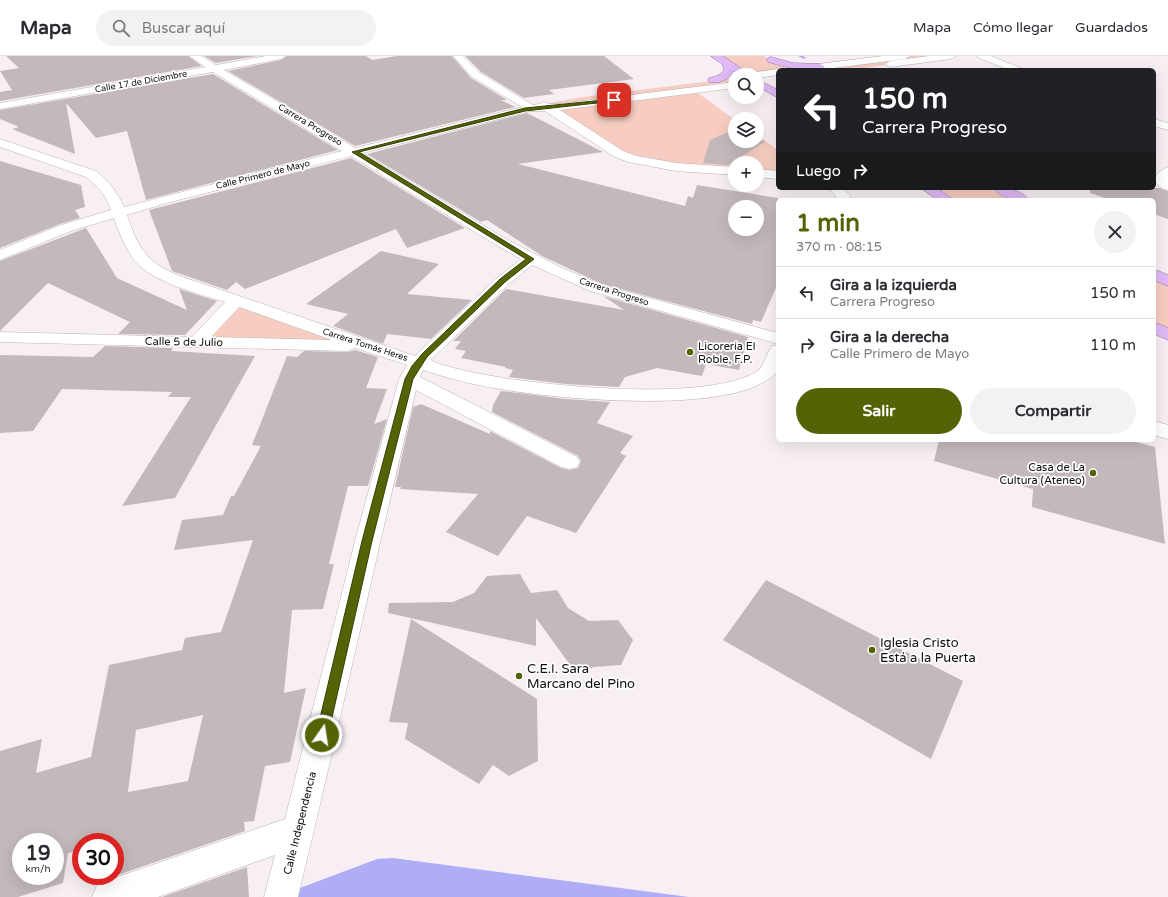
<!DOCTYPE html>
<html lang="es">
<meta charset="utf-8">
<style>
body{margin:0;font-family:"Varela Round",sans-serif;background:#f2f2f3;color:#2b2b33;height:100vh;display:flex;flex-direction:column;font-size:15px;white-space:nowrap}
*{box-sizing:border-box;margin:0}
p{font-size:13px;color:#7c7c81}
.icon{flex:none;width:22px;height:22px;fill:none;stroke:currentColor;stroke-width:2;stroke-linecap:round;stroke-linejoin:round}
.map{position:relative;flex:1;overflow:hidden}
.sheet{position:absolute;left:776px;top:142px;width:380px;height:244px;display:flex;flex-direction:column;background:#fff;border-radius:6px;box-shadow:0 4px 16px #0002}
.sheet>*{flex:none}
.top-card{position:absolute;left:776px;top:12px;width:380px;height:122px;border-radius:6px;box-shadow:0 4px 16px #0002;background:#202124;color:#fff;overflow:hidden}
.tools{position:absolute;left:728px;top:12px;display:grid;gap:8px}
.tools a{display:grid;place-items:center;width:36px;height:36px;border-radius:50%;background:#fff;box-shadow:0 4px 16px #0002;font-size:20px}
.speed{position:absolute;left:12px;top:777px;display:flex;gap:8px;font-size:20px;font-weight:700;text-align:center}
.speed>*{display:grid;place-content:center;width:52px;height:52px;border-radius:50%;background:#fff;box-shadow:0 4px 16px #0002;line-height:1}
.speed small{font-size:10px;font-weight:400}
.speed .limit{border:6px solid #d22;background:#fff;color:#111}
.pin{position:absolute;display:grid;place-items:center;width:34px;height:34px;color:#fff;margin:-17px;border-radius:8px;box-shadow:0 2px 6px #0006}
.me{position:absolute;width:44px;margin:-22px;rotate:13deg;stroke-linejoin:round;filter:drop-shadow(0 0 3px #0008)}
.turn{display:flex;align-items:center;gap:14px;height:84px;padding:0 20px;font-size:18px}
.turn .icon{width:52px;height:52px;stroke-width:2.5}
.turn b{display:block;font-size:28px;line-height:34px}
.then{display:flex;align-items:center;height:38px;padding:0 20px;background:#0003;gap:8px;font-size:15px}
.round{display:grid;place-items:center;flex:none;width:42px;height:42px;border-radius:21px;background:#f2f2f3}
.headline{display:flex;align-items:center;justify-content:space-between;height:68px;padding:0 20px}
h1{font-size:24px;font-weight:700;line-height:30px;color:#556307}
.button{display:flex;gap:8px;margin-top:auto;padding:8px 20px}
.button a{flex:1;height:46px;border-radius:24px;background:#556307;color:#fff;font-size:16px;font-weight:700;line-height:46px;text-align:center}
.button a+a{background:#f2f2f3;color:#2b2b33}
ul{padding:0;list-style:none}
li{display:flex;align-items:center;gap:12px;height:52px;padding:0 20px;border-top:1px solid #e1e1e2}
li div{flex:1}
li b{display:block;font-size:15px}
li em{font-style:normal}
header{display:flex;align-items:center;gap:24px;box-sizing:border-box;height:56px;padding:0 20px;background:#fff;border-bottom:1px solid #e1e1e2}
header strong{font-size:19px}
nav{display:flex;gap:22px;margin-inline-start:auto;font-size:14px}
.search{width:280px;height:36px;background:#f2f2f3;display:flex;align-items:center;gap:10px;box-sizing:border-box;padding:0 14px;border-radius:22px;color:#7c7c81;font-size:15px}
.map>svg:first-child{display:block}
</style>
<header>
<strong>Mapa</strong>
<div class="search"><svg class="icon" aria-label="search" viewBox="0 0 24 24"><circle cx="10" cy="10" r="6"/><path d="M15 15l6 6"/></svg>Buscar aquí</div>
<nav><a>Mapa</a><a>Cómo llegar</a><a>Guardados</a></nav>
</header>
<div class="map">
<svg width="1168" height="841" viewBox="0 0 1168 841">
<rect width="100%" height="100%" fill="#f7eff4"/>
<g fill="#f7cdc1">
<path d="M716,0h48l25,14c-11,0 -36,7 -44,5 -10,-4 -20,-13 -29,-19z"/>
<path d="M905,0h46l-102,14h-54z"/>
<path d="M735,22v7l-41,5 41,30v21h22v-6l21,15v25l-21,-2v-10h-22v8l-104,-12 -87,-55 39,-7z"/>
<path d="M928,132h72l22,12h-75z"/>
<path d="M1154,218l14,7v54l-14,-8z"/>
<path d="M236,244l131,47 -170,-5z"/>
</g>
<path fill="#b0adf7" d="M393,802l296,39h-413l101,-38z"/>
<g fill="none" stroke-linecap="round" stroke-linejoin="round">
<path fill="#b0adf7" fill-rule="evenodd" d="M798,0h5l3,2 -2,1z"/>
</g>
<g fill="#c3b9ba" fill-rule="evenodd">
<path d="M6,0h182l14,10 -202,35v-9l12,-2 -12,-19 19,-3z"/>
<path d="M204,0h54l-42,7z"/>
<path d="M287,0h79l6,4 25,-4h55l19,22 36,22h-6l14,7 -160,39 -127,-75 53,-11z"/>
<path d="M465,0h139l30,23 -85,11 5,4 -30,4 -43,-26z"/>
<path d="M213,18l125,76 -192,50 -19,-69 -31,7 -30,-35 9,51 -63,-25 7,-2 -19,-8v-9z"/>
<path d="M527,57l76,39 -85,12 167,42 3,-10 5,2 4,-13 81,13v85l-17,39 -8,-2 -1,4 -150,-40 -60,-28 -55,-36 -6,2 -114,-68zM735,151h22v22h-22z"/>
<path d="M735,73v12h31l-38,24 -25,-2 7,-23z"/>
<path d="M351,102l114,70 -58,20 -11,-19 -151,60 -9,-7 -9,8 -55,-19 -23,-61z"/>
<path d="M0,105l81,24 4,22 -10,3 5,8 -20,6 -60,24z"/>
<path d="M1090,132h70l8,3v28l-14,-5v-14h-43l-21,-7z"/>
<path d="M86,172l31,50 70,32 -8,-21 38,12 -32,34 -67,-1 12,-12 -82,-39 -48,48v-70z"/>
<path d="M381,195l58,13 -32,30 65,6 -41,39 -44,-5 -4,10 -50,-18 15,-12 -42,-10z"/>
<path d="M506,233l118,21 -21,-14 145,41 -9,33 -33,-6 -4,12 -45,-8 -32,9 -6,10 -54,-3 -56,-7 4,-7 -8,-2 1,-1 -45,-9 5,-7 -11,-2 6,-8h-8z"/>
<path d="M105,290l68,2 -2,3 84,5 -80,142 -53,8 69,-109h-23l4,-5 -110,-3 -29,42 -33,2v-78l93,2z"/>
<path d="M355,294l23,7 -12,31 21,1 -13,35 13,-5 -19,67h-20l-19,78h5l-11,45 -31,1 -8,83 22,-5 -16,74 -25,4 -11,55 -10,1 1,9 -130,45v-34h-34v8l-13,3 -5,30 -45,14h-18v-146l42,-12 -6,34 55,-16 18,-92 73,-15 3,-12 36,-6 32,-92 -79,10 8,-30 41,-5 8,-19h3l27,-50 -9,-1 35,-89 10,1 7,-6 43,1zM203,659l-15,66 -60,11 8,-62zM21,786h34v34h-34z"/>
<path d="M501,335l65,8 44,3 -13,21 36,13 -13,17 6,3 -50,77 -49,-17 -29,40 -52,-24 32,-38 -78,-5 1,-2h-6l18,-80 8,-3 69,30v-3l71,37 8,2 9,-2 3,-7 -3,-5 -86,-44 1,-7z"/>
<path d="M939,384h189l27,7 10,97 -133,-37 1,-18 -99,-28z"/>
<path d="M520,518l11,19 26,-3 11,18 21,13 29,-1 15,20 -12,25 -27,2 -18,6 -40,-55v28l-148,-33 1,-10 64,-1 21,-9 13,-17z"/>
<path d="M766,524l197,101 -32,78 -208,-119z"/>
<path d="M411,563l126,80 1,62 -29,15 -16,-11 -14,19 -74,-45 3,-16 -19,-1z"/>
<path d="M247,811l2,30h-87z"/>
</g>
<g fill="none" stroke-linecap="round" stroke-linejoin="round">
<g stroke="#bab2b7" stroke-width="1">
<g id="street">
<path d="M189,0h12l15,9 50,-9h20l-5,3 -57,11 131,78 167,-41 -50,-30 -19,-21h10l17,17 53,32 6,-1 5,-2 6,2h9l176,-22v6l-175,22 63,41 14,5 39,7 59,4v8l-59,-4 -48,-9 -13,-5 -70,-46h-14l-168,42 143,86 54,28 42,18 176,48v11l-188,-53 -58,-26 -23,19 -78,76c5,4 19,7 27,9 62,16 244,35 298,3 9,-6 10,-18 16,-26l6,-1v25c-33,47 -219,29 -272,20 -28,-4 -56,-11 -83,-20l-3,7 157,80 3,5 -3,5 -8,2 -8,-2 -145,-77c-41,169 -77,338 -118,507h-34l11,-42 -117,42h-66l5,-12 12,-5 176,-61 70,-278 44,-162 8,-14 -52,-17 -8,3 -347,-9v-10l192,5 33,-35c-28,-9 -72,-19 -91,-42 -9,-13 -15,-27 -20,-42l-43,13 -71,29v-10l61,-25 50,-15c-5,-14 -12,-24 -25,-33l-86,-30v-8l96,32c13,10 21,21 28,36l218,-56 -129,-79 -213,37v-6l206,-36zM351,100l145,89 25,14 -24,19 -82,78 -214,-73c-19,-6 -42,-13 -55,-29 -10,-11 -14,-26 -19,-39l36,-11zM239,251l93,33 -121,-3z"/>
<path d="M883,0h27l-5,3 -87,11h-28l5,-3z"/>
<path d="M929,0h27l-5,3 -61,8 -5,-3 5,-3z"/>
<path d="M977,0h14l30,12 2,2h-14l-30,-12z"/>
<path d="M778,13l4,1h-4v5l-21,3v-3h-6l5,-3z"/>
<path d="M1154,63l14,4v7l-14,-4z"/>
<path d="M1168,111v23l-5,-1 -9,-8c1,-7 8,-12 14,-14z"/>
<path d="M757,113l21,2v8l-21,-2z"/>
<path d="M829,132h14l7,8 -1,4h-14l1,-4z"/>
<path d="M1154,365l14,4v14l-14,-4z"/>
</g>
</g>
<g stroke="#987da5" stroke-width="1">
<g id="highway">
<path d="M711,0h12l28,19h-12l-6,-4c-3,9 -15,13 -24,11l-1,-2 1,-2c6,-2 13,-2 15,-9l-2,-5z"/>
<path d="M771,1l22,6 27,1 5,3c-9,9 -46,-2 -57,-5l-2,-2 2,-2z"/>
<path d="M757,23l21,11v8l-21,-12z"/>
<path d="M921,132h16l17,12h-16z"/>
<path d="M993,132c13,0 28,1 36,12 -13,0 -28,-1 -36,-12z"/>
<path d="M1154,213l14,6v11l-14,-6z"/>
<path d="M1154,266l14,6v12l-14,-6z"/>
</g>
</g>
<use href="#street" fill="#fff" fill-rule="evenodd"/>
<use href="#highway" fill="#e1baf6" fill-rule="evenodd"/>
</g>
<path fill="#556307" stroke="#374005" d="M614,43l1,2 -90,10 -166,41 175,107 -29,23 -78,75 -14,22 -41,162 -44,194 -2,4 -4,2 -5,-2 -1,-4 46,-194 43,-162 7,-13 10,-12 78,-75 26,-20 -174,-107 173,-44z"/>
<g fill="#556307" stroke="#fff" stroke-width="1.5">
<circle cx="690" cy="296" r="4"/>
<circle cx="1093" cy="417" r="4"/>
<circle cx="872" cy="594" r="4"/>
<circle cx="519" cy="620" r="4"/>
</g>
<g text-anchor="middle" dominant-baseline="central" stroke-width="3.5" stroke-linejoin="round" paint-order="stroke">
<g font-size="9" fill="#0f0d0e" stroke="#fff">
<text transform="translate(141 26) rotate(-10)">Calle 17 de Diciembre</text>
<text transform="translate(310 69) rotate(31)">Carrera Progreso</text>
<text transform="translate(263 119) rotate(-14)">Calle Primero de Mayo</text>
<text transform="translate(614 236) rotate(18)">Carrera Progreso</text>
<text transform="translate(365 289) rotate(18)">Carrera Tomás Heres</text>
</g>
<g font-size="11" fill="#0f0d0e" stroke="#fff">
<text transform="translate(184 286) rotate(1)">Calle 5 de Julio</text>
<text transform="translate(300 767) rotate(-76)">Calle Independencia</text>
</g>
<g font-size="11" fill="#0f0d0e" stroke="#fff" text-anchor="start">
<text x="698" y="290">Licorería El<tspan x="698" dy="13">Roble, F.P.</tspan></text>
<text x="1085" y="411" text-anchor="end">Casa de La<tspan x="1085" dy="13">Cultura (Ateneo)</tspan></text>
</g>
<g font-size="13" fill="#0f0d0e" stroke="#fff" text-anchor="start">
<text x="880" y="587">Iglesia Cristo<tspan x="880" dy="15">Está a la Puerta</tspan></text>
<text x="527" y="613">C.E.I. Sara<tspan x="527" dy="15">Marcano del Pino</tspan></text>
</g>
</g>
</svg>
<div class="tools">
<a><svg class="icon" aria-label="search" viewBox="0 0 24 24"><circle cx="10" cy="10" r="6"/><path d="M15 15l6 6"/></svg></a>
<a><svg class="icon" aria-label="layers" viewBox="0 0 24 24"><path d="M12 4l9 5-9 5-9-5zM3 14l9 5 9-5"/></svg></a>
<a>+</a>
<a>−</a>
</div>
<div class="speed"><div>19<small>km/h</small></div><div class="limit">30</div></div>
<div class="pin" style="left:614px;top:44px;background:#d93025"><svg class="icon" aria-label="arrive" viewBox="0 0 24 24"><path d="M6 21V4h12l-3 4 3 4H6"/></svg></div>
<svg class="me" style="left:322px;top:679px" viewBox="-20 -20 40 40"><circle r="17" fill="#556307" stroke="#fff" stroke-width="3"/><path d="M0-11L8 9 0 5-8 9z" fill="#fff"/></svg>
<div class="top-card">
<div class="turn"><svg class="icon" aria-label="left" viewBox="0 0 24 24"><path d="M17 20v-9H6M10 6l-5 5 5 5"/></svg><div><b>150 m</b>Carrera Progreso</div></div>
<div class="then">Luego<svg class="icon" aria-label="right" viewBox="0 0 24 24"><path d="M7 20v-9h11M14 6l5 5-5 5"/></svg></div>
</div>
<section class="sheet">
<div class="headline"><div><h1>1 min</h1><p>370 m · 08:15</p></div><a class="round"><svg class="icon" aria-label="close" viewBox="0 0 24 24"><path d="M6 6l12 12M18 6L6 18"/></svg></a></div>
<ul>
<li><svg class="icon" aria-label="left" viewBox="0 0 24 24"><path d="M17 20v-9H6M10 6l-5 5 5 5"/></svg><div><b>Gira a la izquierda</b><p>Carrera Progreso</p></div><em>150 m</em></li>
<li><svg class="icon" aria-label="right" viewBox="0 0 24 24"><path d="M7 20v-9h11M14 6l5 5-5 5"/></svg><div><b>Gira a la derecha</b><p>Calle Primero de Mayo</p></div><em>110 m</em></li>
</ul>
<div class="button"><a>Salir</a><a>Compartir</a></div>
</section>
</div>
